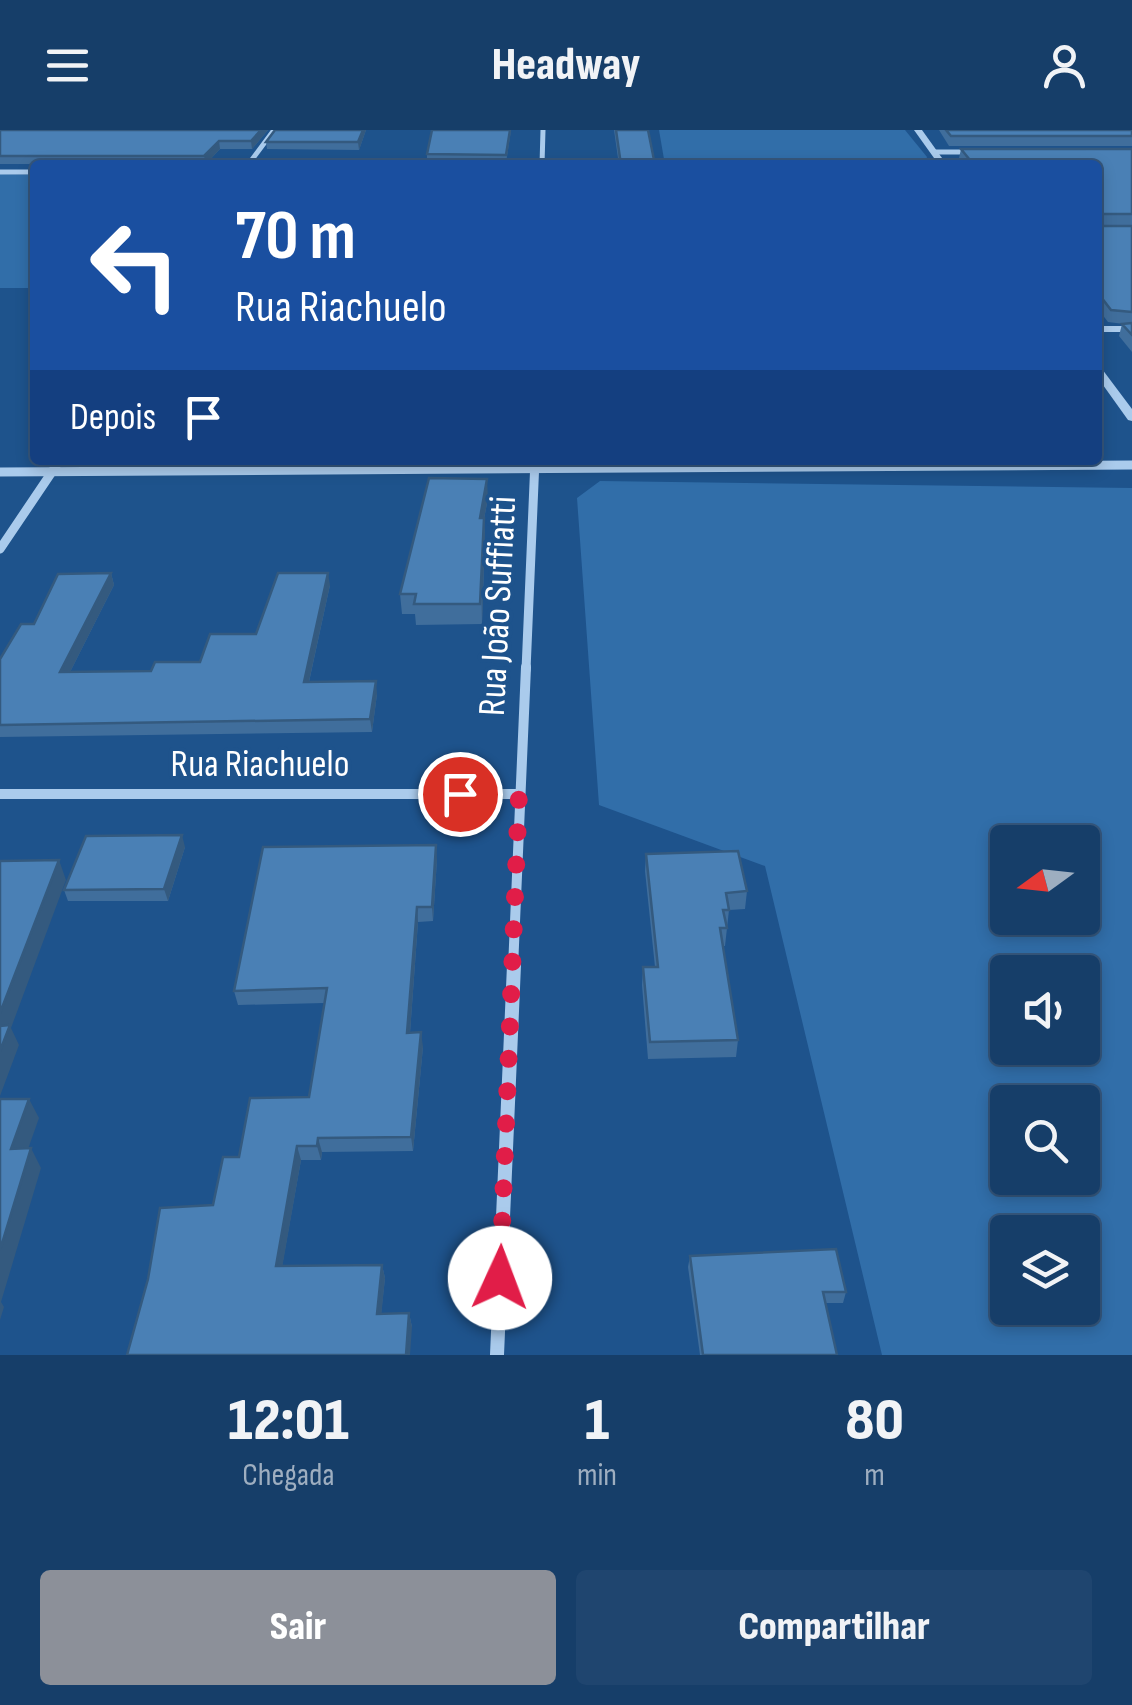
<!DOCTYPE html>
<html lang="pt">
<meta charset="utf-8">
<style>
body{margin:0;font-family:"Sofia Sans Condensed",sans-serif;background:#1f456f;color:#f1f3f6;height:100vh;display:flex;flex-direction:column;font-size:38px;white-space:nowrap}
*{box-sizing:border-box;margin:0}
p{font-size:32px;color:#9eaec0}
.icon{flex:none;width:55px;height:55px;fill:none;stroke:currentColor;stroke-width:2;stroke-linecap:round;stroke-linejoin:round}
.map{position:relative;height:1225px;overflow:hidden}
.sheet{display:flex;flex-direction:column;background:#163e69;flex:1}
.sheet>*{flex:none}
.top-card{position:absolute;left:30px;top:30px;width:1072px;height:305px;border-radius:10px;box-shadow:0 5px 15px #0003,0 0 0 2px #35577d;background:#1a4fa0;color:#fff;overflow:hidden}
.needle{width:65px;rotate:255deg}
.controls{position:absolute;left:990px;top:695px;display:grid;gap:20px}
.controls a{display:grid;place-items:center;width:110px;height:110px;border-radius:10px;background:#163e69;box-shadow:0 5px 15px #0003,0 0 0 2px #35577d;font-size:50px}
.pin{position:absolute;display:grid;place-items:center;width:85px;height:85px;color:#fff;margin:-42px;border:5px solid #fff;border-radius:50%;box-shadow:0 2px 10px #0007}
.me{position:absolute;width:110px;margin:-55px;rotate:2deg;stroke-linejoin:round;filter:drop-shadow(0 0 8px #0008)}
.turn{display:flex;align-items:center;gap:35px;height:210px;padding:0 40px;font-size:45px}
.turn .icon{width:130px;height:130px;stroke-width:2.5}
.turn b{display:block;font-size:70px;line-height:85px}
.then{display:flex;align-items:center;height:95px;padding:0 40px;background:#0003;gap:20px;font-size:38px}
.eta{display:flex;justify-content:space-evenly;align-items:center;height:170px;text-align:center}
.eta b{font-size:60px;font-weight:800;line-height:70px}
.action{display:flex;gap:20px;margin-top:auto;padding:20px 40px}
.action a{flex:1;height:115px;border-radius:10px;background:#8c9099;color:#fff;font-size:40px;font-weight:800;line-height:115px;text-align:center}
.action a+a{background:#1f456f;color:#f1f3f6}
header{display:flex;justify-content:space-between;align-items:center;height:130px;padding:0 40px;background:#163e69;font-size:45px;font-weight:800}
.map>svg:first-child{display:block}
</style>
<header><svg class="icon" aria-label="menu" viewBox="0 0 24 24"><path d="M4 6h16M4 12h16M4 18h16"/></svg>Headway<svg class="icon" aria-label="person" viewBox="0 0 24 24"><circle cx="12" cy="8" r="4"/><path d="M4 21q1-7 8-7t8 7"/></svg></header>
<div class="map">
<svg width="1132" height="1225" viewBox="0 0 1132 1225">
<rect width="100%" height="100%" fill="#1e538c"/>
<g fill="#316ea9" fill-rule="evenodd">
<path d="M659,0h246l22,27 -3,8h-259z"/>
<path d="M0,44l35,1v113h-35z"/>
<path d="M600,351l532,7v867h-250l-117,-489 -166,-61 -22,-307zM1008,712h74v76h-74zM1008,842h74v76h-74zM1008,972h74v76h-74zM1008,1102h74v76h-74z"/>
</g>
<g fill="none" stroke-linecap="round" stroke-linejoin="round">
<g stroke="#aacbec" stroke-width="5">
<path d="M934,22h39"/>
<path d="M248,35l26,-35"/>
<path d="M542,35l1,-35"/>
<path d="M0,42h35"/>
</g>
<path stroke="#aacbec" stroke-width="6" d="M1098,199h34"/>
<g stroke="#aacbec" stroke-width="9">
<path d="M0,342l1132,-7"/>
<path d="M0,419l60,-89"/>
<path d="M526,540l9,-210"/>
</g>
<g stroke="#aacbec" stroke-width="10">
<path d="M0,664h519"/>
<path d="M513,838l13,-301"/>
</g>
<path stroke="#aacbec" stroke-width="14" d="M497,1225l17,-390"/>
<g fill="#aacbec" fill-rule="evenodd">
<path d="M914,0h8l25,35h-8z"/>
<path d="M1098,238l4,1 30,40v12l-4,-1 -30,-42z"/>
</g>
</g>
<g fill="#406e9c">
<path d="M0,0h268l-16,19h-32l-14,15h-206z"/>
<path d="M366,0l-7,20 -92,-1 -1,-7z"/>
<path d="M432,0h79l-5,33 -79,-1v-8z"/>
<path d="M614,0h34l7,35h-36z"/>
<path d="M939,0h193v16h-183z"/>
<path d="M961,19h171v76h-33l2,1h31v126l-13,-16 3,-12h2l-16,-2 -10,-13v-144h-134l-5,-7z"/>
<rect x="304" y="330" width="64" height="2"/>
<path d="M488,368l-4,21 1,18 -3,87 -66,1 -1,-11h-13l-2,-20z"/>
<path d="M111,443l3,12 -44,87 81,-1 49,-9 56,-28 74,-49 -21,97 68,12 -5,38 -372,5v-78l34,-35z"/>
<path d="M185,717l-17,54h-100l-4,-11z"/>
<path d="M646,724l101,37 -2,18 -16,1 -4,36h-2l15,94 -2,17 -88,2 -6,-74 1,-18h12l-10,-96z"/>
<path d="M437,729l-4,62 -15,1 -8,111 13,14 -10,104 -91,1 -1,8h-20l-19,106 100,-1 3,13 -4,36 28,-1 3,14 -285,28 112,-198 70,-60 15,-94 -86,2 -4,-14z"/>
<path d="M690,1126l156,36 -3,11h-18l12,52h-137l-12,-88z"/>
</g>
<g fill="#345a7f">
<path d="M261,0h7l-16,19 -1,-8z"/>
<path d="M363,0h3l-7,20 -1,-8z"/>
<path d="M219,11l1,8 -14,15 -2,-8z"/>
<path d="M487,349l1,19 -4,21 1,18 -3,87 -2,-106z"/>
<path d="M111,443l3,12 -50,99 -4,-12z"/>
<path d="M328,443l2,12 -24,110 -2,-13z"/>
<path d="M376,551l1,13 -5,38 -2,-13z"/>
<path d="M182,705l3,12 -17,54 -4,-12z"/>
<path d="M436,715l1,14 -4,62 -1,-14z"/>
<path d="M59,730l7,20 -55,148 8,17 -19,51v-83z"/>
<path d="M417,777l1,15 -9,125 -2,-14z"/>
<path d="M421,902l2,15 -10,104 -2,-14z"/>
<path d="M29,969l10,19 -18,51 -10,-20z"/>
<path d="M318,1008l4,14 -1,8 -4,-14z"/>
<path d="M297,1016l4,14 -21,120 -4,-14z"/>
<path d="M31,1018l10,20 -40,134 3,5 -4,13v-70z"/>
<path d="M382,1135l3,13 -5,50 -3,-14z"/>
<path d="M409,1183l3,14 -2,28h-4z"/>
</g>
<g fill="#4a80b5" stroke="#345a7f" stroke-width="2.5">
<path d="M0,0h261l-10,11h-32l-15,15h-204z"/>
<path d="M275,0h88l-5,12h-92z"/>
<path d="M432,0h78l-4,25 -79,-1z"/>
<path d="M616,0h32l7,35h-34z"/>
<path d="M946,0h186v6h-181z"/>
<path d="M961,19h171v65h-32l-2,3v-52h-124z"/>
<path d="M1098,94l3,2h31v86l-21,-2 -13,-17z"/>
<path d="M1132,193v12l-10,-11z"/>
<path d="M429,348l58,1 -7,39h4l-4,86h-66l2,-10h-16z"/>
<path d="M111,443l-51,99 91,-1 4,-9h45l10,-28h46l22,-61h50l-24,109 72,-1 -6,38 -370,6v-66l21,-35h13l24,-50z"/>
<path d="M182,705l-18,54 -100,1 22,-54z"/>
<path d="M436,715l-4,62h-15l-10,126 14,-1 -10,105 -93,1 -1,8h-20l-21,120 106,-1 -5,49 32,-1 -3,42h-279l21,-76 12,-71 53,-3 10,-48h16l11,-59 59,-1 18,-109 -93,3 29,-144z"/>
<path d="M738,721l9,40 -21,2 3,17h-6l4,18h-7l18,112 -88,2 -7,-75h15l-12,-113z"/>
<path d="M59,730l-59,153v-152z"/>
<path d="M10,895l-10,26v-25z"/>
<path d="M0,969h29l-18,50 20,-1 -31,102z"/>
<path d="M836,1119l10,43h-23l14,63h-134l-13,-99z"/>
</g>
<g fill="none" stroke-linecap="round" stroke-linejoin="round">
<path stroke="#e11d48" stroke-width="18" stroke-dasharray="0 32.4" d="M460,664h59l-19,484"/>
</g>
<g text-anchor="middle" dominant-baseline="central" stroke-width="8" stroke-linejoin="round" paint-order="stroke">
<g font-size="38" fill="#fff" stroke="#1e538c">
<text transform="translate(498 476) rotate(-87)">Rua João Suffiatti</text>
<text x="260" y="634">Rua Riachuelo</text>
</g>
</g>
</svg>
<div class="controls">
<a><svg class="needle" viewBox="-14 -14 28 28"><path d="M0-13l5 13h-10z" fill="#e53935"/><path d="M0 13l5-13h-10z" fill="#9eaec0"/></svg></a>
<a><svg class="icon" aria-label="sound" viewBox="0 0 24 24"><path d="M4 9h4l5-4v14l-5-4H4zM17 9q2 3 0 6"/></svg></a>
<a><svg class="icon" aria-label="search" viewBox="0 0 24 24"><circle cx="10" cy="10" r="6"/><path d="M15 15l6 6"/></svg></a>
<a><svg class="icon" aria-label="layers" viewBox="0 0 24 24"><path d="M12 4l9 5-9 5-9-5zM3 14l9 5 9-5"/></svg></a>
</div>
<div class="pin" style="left:460px;top:664px;background:#d93025"><svg class="icon" aria-label="arrive" viewBox="0 0 24 24"><path d="M6 21V4h12l-3 4 3 4H6"/></svg></div>
<svg class="me" style="left:500px;top:1148px" viewBox="-20 -20 40 40"><circle r="19" fill="#fff"/><path d="M0-13L10 11 0 6-10 11z" fill="#e11d48"/></svg>
<div class="top-card">
<div class="turn"><svg class="icon" aria-label="left" viewBox="0 0 24 24"><path d="M17 20v-9H6M10 6l-5 5 5 5"/></svg><div><b>70 m</b>Rua Riachuelo</div></div>
<div class="then">Depois<svg class="icon" aria-label="arrive" viewBox="0 0 24 24"><path d="M6 21V4h12l-3 4 3 4H6"/></svg></div>
</div>
</div>
<section class="sheet">
<div class="eta">
<div><b>12:01</b><p>Chegada</p></div>
<div><b>1</b><p>min</p></div>
<div><b>80</b><p>m</p></div>
</div>
<div class="action"><a>Sair</a><a>Compartilhar</a></div>
</section>
